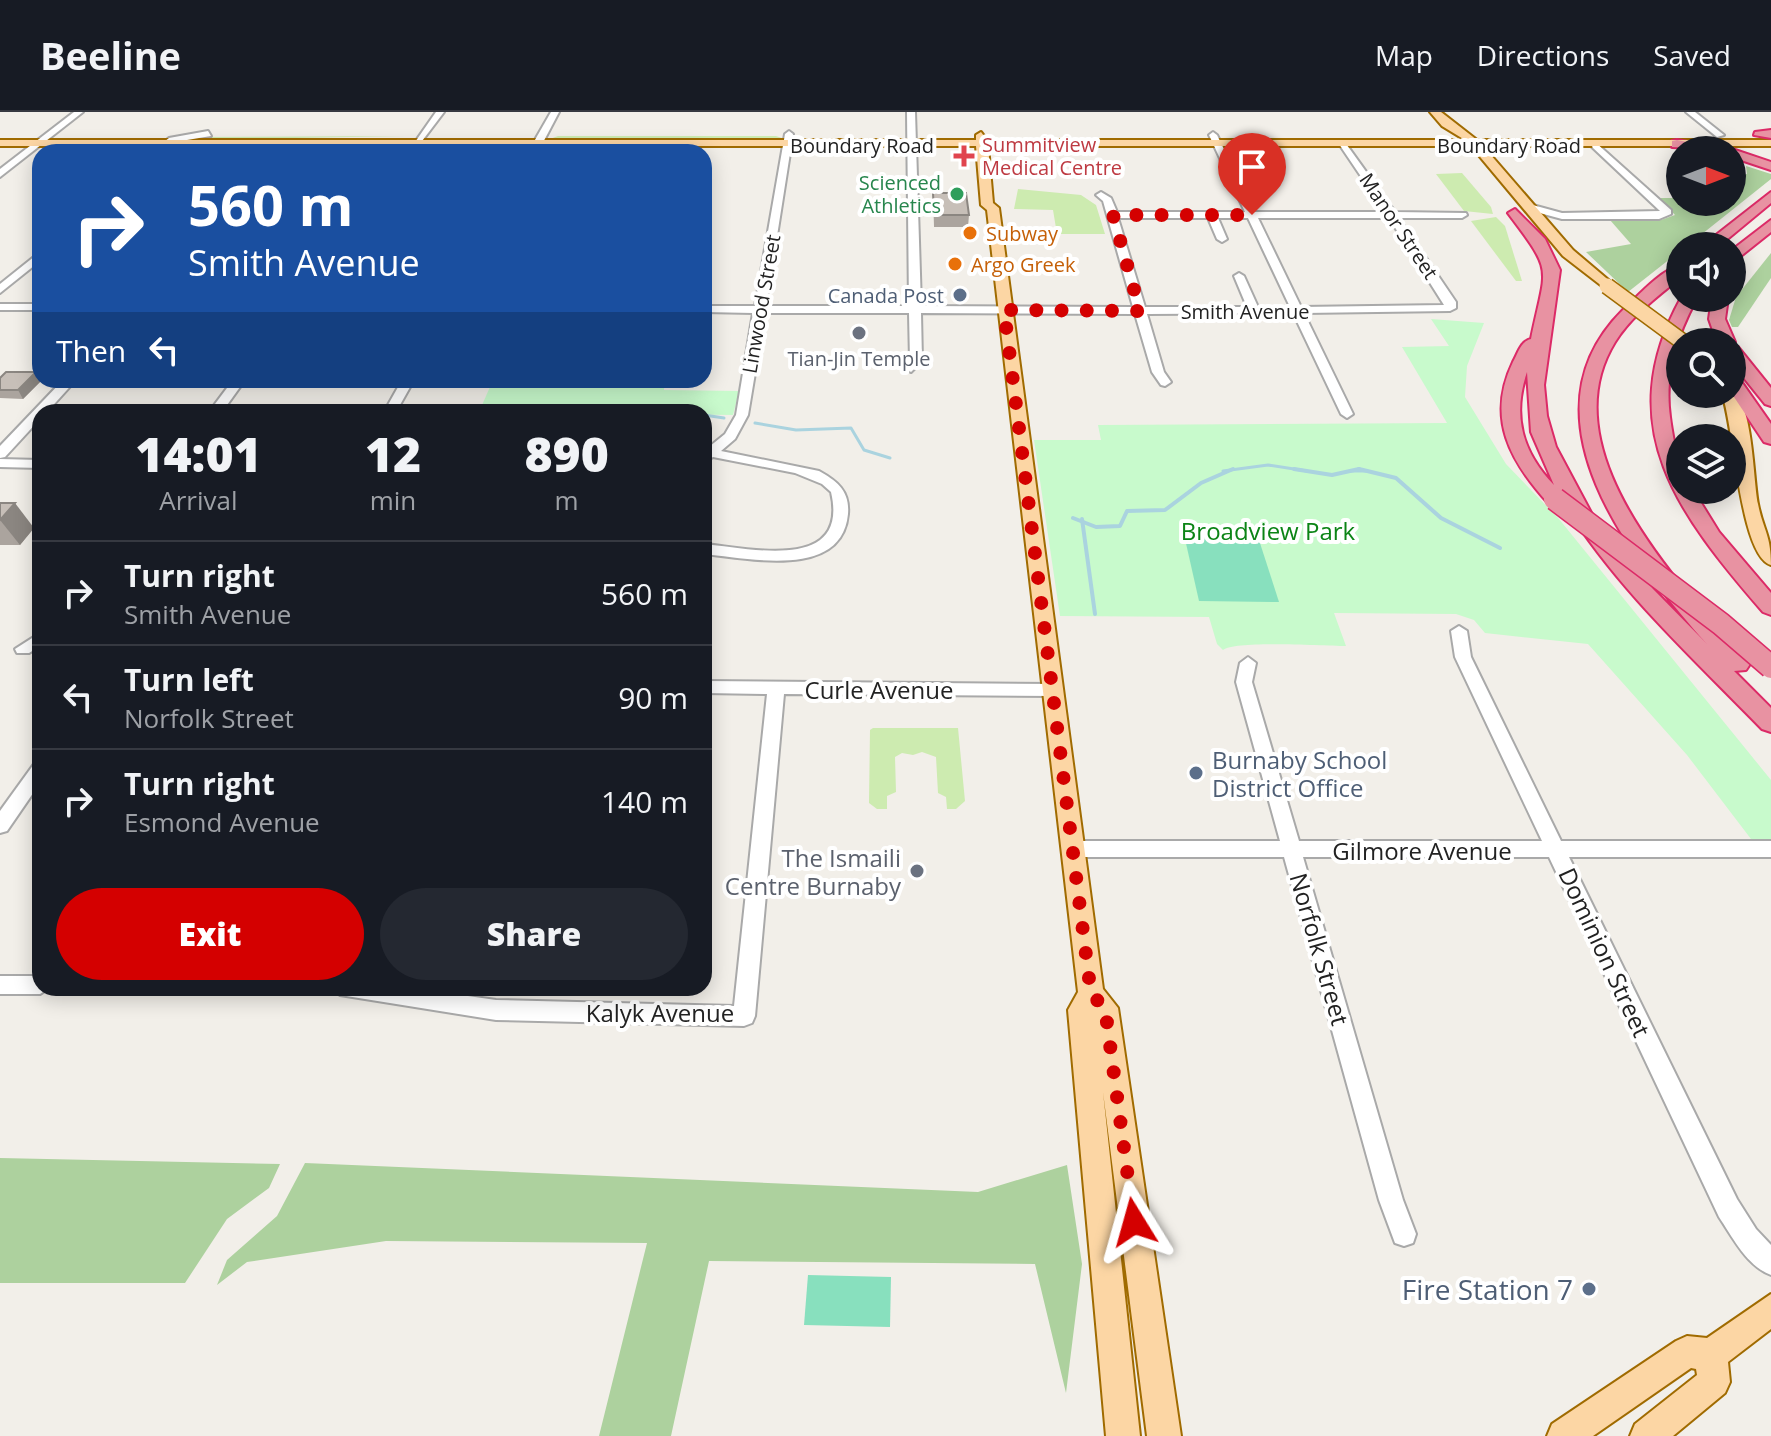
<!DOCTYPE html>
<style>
body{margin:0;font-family:"Open Sans",sans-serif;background:#242831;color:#f1f3f6;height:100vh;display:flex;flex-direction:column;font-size:30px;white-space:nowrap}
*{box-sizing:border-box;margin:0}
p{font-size:26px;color:#9ea1a6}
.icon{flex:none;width:44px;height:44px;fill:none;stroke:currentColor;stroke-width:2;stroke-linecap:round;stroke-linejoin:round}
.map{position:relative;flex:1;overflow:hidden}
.drawer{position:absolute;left:32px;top:292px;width:680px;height:592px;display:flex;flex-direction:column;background:#171b24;border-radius:24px;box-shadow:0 4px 20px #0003}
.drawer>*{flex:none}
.guide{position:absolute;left:32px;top:32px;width:680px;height:244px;border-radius:24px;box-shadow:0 4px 20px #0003;background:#1a4fa0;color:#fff;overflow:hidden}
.needle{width:52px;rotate:90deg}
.buttons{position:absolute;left:1666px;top:24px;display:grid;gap:16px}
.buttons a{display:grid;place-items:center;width:80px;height:80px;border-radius:50%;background:#171b24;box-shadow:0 4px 20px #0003;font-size:40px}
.pin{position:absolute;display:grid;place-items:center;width:68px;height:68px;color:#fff;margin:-82px -34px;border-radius:50% 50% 50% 0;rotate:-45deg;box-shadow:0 0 8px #0007}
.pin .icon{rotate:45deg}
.me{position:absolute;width:88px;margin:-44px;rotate:352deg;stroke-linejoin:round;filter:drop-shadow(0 0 6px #0008)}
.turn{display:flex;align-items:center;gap:28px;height:168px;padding:0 24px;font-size:36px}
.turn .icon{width:104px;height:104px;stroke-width:2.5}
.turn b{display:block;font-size:56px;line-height:68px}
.then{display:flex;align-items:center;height:76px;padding:0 24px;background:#0003;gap:16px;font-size:30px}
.eta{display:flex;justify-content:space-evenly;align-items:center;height:136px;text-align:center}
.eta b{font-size:48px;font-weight:800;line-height:56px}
.cta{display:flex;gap:16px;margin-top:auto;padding:16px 24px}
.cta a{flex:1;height:92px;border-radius:48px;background:#d40000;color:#fff;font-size:32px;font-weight:800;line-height:92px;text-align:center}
.cta a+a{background:#242831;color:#f1f3f6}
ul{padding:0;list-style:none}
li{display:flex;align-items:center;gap:24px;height:104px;padding:0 24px;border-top:2px solid #363941}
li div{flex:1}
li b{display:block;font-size:30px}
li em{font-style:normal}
header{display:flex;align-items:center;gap:48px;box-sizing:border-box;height:112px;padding:0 40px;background:#171b24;border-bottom:2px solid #363941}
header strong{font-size:38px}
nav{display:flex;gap:44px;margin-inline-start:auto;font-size:28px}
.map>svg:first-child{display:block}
</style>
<header>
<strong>Beeline</strong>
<nav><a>Map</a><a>Directions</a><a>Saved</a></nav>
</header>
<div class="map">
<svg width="1771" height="1324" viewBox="0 0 1771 1324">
<rect width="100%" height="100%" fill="#f2efe9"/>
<g fill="#cdebb0">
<path d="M406,24l-228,4 20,-3z"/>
<path d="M558,24h218l6,2 -232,1z"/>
<path d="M1462,61l29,34 2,7 -29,-3 -28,-37z"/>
<path d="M1018,77l63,6 15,10 9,29h-48l-4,-24 -39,-1z"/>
<path d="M1496,105l9,9 17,55h-6l-45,-60z"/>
<path d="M873,616h85l7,73 -9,8h-9l-1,-12 -8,-4 -2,-36 -14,-5 -9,3 -11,-2 -7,4 1,35 -9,4v13h-10l-8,-6 1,-73z"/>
</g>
<g fill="#add19e">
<path d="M1746,54l25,8v5l-84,67h-7v5l-52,41 -42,-40 45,-8 -21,-24h51l14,-5 -16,-17h21v4h52v-27l15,-1z"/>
<path d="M1771,141v25l-33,49h-6l-3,-7 7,-23z"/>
<path d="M0,1046l280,6 -11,24 -42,31 -42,64h-185z"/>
<path d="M305,1051l673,29 89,-27 15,99 -16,129 -31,-129 -326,-3 -38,175h-72l48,-193 -261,-2 -139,21 -30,23 10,-25 50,-44z"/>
</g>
<g fill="#c8facc">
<path d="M1431,207l53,4 -17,43 -2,31 41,67 53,55 212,261v59h-20l-64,-84 -99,-111 -103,-11 -11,-13 -18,-6 -122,-1 12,33c-25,0 -110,-6 -123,4l-6,-6 -8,-27 -149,-1 -26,-176h67l-3,-15 349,-2 -45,-76 47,-1z"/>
<path d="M493,268h172l-1,10 75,1 -6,24 -254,-3z"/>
</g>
<g fill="#88e0be">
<path d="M1185,427l74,1 20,62 -80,-1z"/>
<path d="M808,1163l83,2 -1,50 -86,-2z"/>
</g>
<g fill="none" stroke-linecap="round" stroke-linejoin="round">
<g stroke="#aad3df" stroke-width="3">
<path d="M704,303l20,3"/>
<path d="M755,311l41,7 55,-2 13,22 26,8"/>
<path d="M1223,359l45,-6 39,6"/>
<path d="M1350,359h17"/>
</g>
<g stroke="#aad3df" stroke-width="4">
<path d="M1294,357l38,6 27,-6"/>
<path d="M1359,357l37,9 45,40 59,30"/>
<path d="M1073,406l23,9 24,-1 7,-15 38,-1 36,-27 32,-14"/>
<path d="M1082,407l13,95"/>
</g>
<g stroke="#a9a9a9" stroke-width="4">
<g id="minor">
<path d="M74,0h9l-83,65v-8z"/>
<path d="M436,0h8l-25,33h-6z"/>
<path d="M551,0h8l-21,40h-10z"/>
<path d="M907,0h8l6,194 212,1 -30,-106 -7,-6 5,-3 10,6 6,14h128l-36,-77 4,-3 4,3 38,77h130l-46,-68 5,-3 51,71 71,1 1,2 -5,3h-63l57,84v6l-6,3 -146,2 49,101 -6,4 -6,-4 -48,-101 -146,1 17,58 7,10 -6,4 -4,-1 -9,-13 -17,-58 -214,-1 1,48 -11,11 -6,-4 5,-7 -1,-48h-144l-17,102 -13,24 -14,12 98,20c18,10 31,20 29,43 -6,66 -101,44 -144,40v-10c45,4 146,29 127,-52l-9,-8 -27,-11 -82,-16 -9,5v-11l21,-17 11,-19 17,-102 -49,-1v-6h51l30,-172 4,-3 4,3 -27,172h143zM1118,106h90l9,21 5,3 5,-3 -9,-21h30l42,89h-32l-14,-31 -5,-3 -5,3 13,31h-102zM1258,106h131l55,87 -143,2z"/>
<path d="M1686,0h9l29,23 -7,2z"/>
<path d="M208,19l3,5 -36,6 -13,10h-11l18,-14z"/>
<path d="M289,29l8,2 -8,9h-10z"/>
<path d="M664,29l5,3 -3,8h-10z"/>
<path d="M1595,30l76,68v4l-12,5h-97l-37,-10v-4l4,-1 33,9 98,-2 -68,-64z"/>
<path d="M40,140v9l-40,32v-9z"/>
<rect x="0" y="192" width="40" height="6"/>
<path d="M63,268h13l-29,32h-7v7l-35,38 -5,1v-12z"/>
<path d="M233,268h12l-23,32h-13z"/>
<path d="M402,268h12l-18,32h-12z"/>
<path d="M0,347l40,1v8l-40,-1z"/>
<path d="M1459,514l8,5 4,26 90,184h210v16h-202l168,342 19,30 15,16v30c-24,-9 -38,-37 -52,-58l-170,-360h-246l100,343 13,34 -3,9 -9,3 -9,-3 -16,-43 -95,-343h-210l-7,-3 -3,-5 3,-5 7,-3h206l-44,-159 4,-19 8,-6 8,6 -4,19 47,159h243l-87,-184 -4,-26z"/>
<path d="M40,521v13l-11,7h-12l-2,-4z"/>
<path d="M704,569l350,3 8,6 -8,6 -270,-2 -29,322 -3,7 -8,3 -248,-6 -156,-25 -4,-7h76l84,12 238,6 33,-312 -63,-1z"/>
<path d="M40,650v21l-33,48 -7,2v-22l34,-47z"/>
<path d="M0,864h40v12h9l-9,6h-40z"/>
</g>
</g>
<g stroke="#a06b00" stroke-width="4">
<g id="major">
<path d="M1430,0h11l36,28h294v6h-288l90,104 39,33v6l-5,1 -44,-34 -92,-110h-483l5,57 6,5 104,781 15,19 63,428h-34l-44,-344 37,344h-34l-38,-426 10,-18 -91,-782 -6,-5 -5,-59h-976v-6h976v-5l5,-3 6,8h478l-23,-14z"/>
<path d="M1732,278c21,13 21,89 26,114 5,26 13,30 13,61 -31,-8 -37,-140 -49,-171h10z"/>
<path d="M1771,1182v35l-43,33 2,20 -5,11 -52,43h-43l5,-12 62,-49 -1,-6 -5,-1 -98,68h-46l5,-12 124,-83 11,-5 20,2z"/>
</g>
</g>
<g stroke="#dc2a67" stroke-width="4">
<g id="highway">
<path d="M1771,18v8l-17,-3 1,-3z"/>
<path d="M1677,28l51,10 -56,-3v-6z"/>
<path d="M1732,37l39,13v8l-39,-13v-7h-4z"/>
<path d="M1771,80v11l-52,43h-17z"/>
<path d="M1515,97l30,30 15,31 -16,115 3,31 9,31 39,73 58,69 54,55c-76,-85 -191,-228 -84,-334 15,-14 37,-39 57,-45v13c-23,19 -49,38 -65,64 -53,86 20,188 74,253 19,23 46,44 61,69l-4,6 -12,1 37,37v24l-9,-3c-70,-72 -146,-141 -199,-227l-15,1c-38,-42 -62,-85 -35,-141 5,-9 8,-21 18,-23 15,-74 24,-64 -23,-126zM1527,260l4,60 23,53c-32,-33 -42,-69 -27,-113z"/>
<path d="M1771,108v12l-39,31v-13z"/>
<path d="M1681,186h16c-20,37 -33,76 -27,119 3,25 10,47 10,73h13l26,42 52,61v22l-8,-3c-84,-97 -153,-185 -82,-314z"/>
<path d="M1712,186h16l-3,21 10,23 -3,4v-4h-15l-8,-23z"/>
<path d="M1732,234l6,1 33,41v18l-6,-2 -33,-41z"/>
<path d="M1732,264l6,1 33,47v20l-7,-2 -32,-48z"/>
</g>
</g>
<use href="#minor" fill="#fff" fill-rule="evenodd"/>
<use href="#major" fill="#fcd6a4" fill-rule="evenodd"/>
<use href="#highway" fill="#e892a2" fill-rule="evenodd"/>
<g stroke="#a06b00" stroke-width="18" stroke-linecap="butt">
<path id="major-bridge" d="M1607,174l76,56"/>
</g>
<g stroke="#dc2a67" stroke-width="25" stroke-linecap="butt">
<path id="highway-bridge" d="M1555,387l166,125 50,43"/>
</g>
<use href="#major-bridge" stroke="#fcd6a4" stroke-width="15"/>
<use href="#highway-bridge" stroke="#e892a2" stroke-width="22"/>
</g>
<g fill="#aba49e">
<path d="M933,81l36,22 -1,12h-34z"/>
<path d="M36,260l5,9 -18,18 -23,-1v-20z"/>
<path d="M0,391l34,25 -14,17h-20z"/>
</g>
<g fill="#8b8681">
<path d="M36,260l5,9 -18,18 -5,-9z"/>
<path d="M15,391l19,25 -14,17 -20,-25z"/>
</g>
<g fill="#c7bfb8" stroke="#8b8681" stroke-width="2">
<path d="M933,81h33l3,22h-35z"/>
<path d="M6,260h30l-18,18h-18v-12z"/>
<path d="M0,391h15l-15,17z"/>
</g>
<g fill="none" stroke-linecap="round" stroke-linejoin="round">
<path stroke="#d40000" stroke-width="14" stroke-dasharray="0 25.2" d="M1134,1110l-29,-214 -14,-14 -87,-684 136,1 -27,-96h139"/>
</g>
<path fill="#e0444e" stroke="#fff" stroke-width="3" d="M960 32h8v8h8v8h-8v8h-8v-8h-8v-8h8z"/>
<circle fill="#2e9e5b" stroke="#fff" stroke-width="3" cx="957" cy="82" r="8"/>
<g fill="#e8710a" stroke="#fff" stroke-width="3">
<circle cx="970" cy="121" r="8"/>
<circle cx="955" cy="152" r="8"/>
</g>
<g fill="#5c6f8a" stroke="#fff" stroke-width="3">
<circle cx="960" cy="183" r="8"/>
<circle cx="1196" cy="661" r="8"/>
<circle cx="1589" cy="1177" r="8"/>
</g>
<g fill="#6b7280" stroke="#fff" stroke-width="3">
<circle cx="859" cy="221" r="8"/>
<circle cx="917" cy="759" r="8"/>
</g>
<g text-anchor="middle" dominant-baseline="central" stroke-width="8" stroke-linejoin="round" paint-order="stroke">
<g font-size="20" fill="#be3a42" stroke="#fff" text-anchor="start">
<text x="982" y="32">Summitview<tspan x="982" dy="23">Medical Centre</tspan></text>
</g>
<g font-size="20" fill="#222" stroke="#fff">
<text x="862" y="33">Boundary Road</text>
<text x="1509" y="33">Boundary Road</text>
<text transform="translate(1399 114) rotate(56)">Manor Street</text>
<text transform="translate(761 192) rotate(-80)">Linwood Street</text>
<text x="1245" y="199">Smith Avenue</text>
</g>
<g font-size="20" fill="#27864d" stroke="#fff" text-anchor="end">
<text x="941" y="70">Scienced<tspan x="941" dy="23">Athletics</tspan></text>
</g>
<g font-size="20" fill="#c56008" stroke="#fff" text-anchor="start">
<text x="986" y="121">Subway</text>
<text x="971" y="152">Argo Greek</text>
</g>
<g font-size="20" fill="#4e5e75" stroke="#fff" text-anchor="end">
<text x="944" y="183">Canada Post</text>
</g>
<g font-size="20" fill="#5b616d" stroke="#fff">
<text x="859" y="246">Tian-Jin Temple</text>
</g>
<g font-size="24" fill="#0c8416" stroke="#fff">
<text x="1268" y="418">Broadview Park</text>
</g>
<g font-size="24" fill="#222" stroke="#fff">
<text x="879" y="577">Curle Avenue</text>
<text x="1422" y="738">Gilmore Avenue</text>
<text transform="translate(1320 837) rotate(74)">Norfolk Street</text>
<text transform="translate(1605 840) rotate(65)">Dominion Street</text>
<text x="660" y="900">Kalyk Avenue</text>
</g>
<g font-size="24" fill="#4e5e75" stroke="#fff" text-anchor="start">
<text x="1212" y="647">Burnaby School<tspan x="1212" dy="28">District Office</tspan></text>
</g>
<g font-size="24" fill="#5b616d" stroke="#fff" text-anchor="end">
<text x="901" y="745">The Ismaili<tspan x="901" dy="28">Centre Burnaby</tspan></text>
</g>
<g font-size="28" fill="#4e5e75" stroke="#fff" text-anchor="end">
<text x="1573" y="1177">Fire Station 7</text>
</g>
</g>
</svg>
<div class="buttons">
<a><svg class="needle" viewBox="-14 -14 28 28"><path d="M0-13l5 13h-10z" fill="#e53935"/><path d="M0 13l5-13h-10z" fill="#9ea1a6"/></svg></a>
<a><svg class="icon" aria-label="sound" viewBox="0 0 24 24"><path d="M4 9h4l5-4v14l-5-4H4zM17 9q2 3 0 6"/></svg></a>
<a><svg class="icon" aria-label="search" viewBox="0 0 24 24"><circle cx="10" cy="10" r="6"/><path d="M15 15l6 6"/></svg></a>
<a><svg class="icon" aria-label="layers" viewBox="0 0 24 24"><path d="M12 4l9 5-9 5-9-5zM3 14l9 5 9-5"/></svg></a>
</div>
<div class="pin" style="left:1252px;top:103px;background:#d93025"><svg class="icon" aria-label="arrive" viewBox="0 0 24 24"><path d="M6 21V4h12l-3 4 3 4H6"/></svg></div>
<svg class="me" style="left:1134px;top:1110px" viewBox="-20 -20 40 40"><path d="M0-17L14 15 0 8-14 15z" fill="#d40000" stroke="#fff" stroke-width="4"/></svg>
<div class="guide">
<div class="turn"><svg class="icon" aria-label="right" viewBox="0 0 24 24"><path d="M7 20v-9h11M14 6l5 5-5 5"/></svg><div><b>560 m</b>Smith Avenue</div></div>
<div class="then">Then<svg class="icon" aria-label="left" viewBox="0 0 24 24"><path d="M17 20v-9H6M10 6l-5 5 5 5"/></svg></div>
</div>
<section class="drawer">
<div class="eta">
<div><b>14:01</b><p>Arrival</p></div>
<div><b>12</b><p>min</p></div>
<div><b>890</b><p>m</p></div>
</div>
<ul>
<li><svg class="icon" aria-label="right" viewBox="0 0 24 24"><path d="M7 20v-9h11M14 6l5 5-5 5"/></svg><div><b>Turn right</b><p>Smith Avenue</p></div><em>560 m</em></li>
<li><svg class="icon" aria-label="left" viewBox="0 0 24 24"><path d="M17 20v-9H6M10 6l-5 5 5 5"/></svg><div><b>Turn left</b><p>Norfolk Street</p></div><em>90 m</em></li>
<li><svg class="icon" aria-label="right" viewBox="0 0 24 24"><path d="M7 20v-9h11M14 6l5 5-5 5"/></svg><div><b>Turn right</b><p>Esmond Avenue</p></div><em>140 m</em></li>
</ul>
<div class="cta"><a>Exit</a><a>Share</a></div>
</section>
</div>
